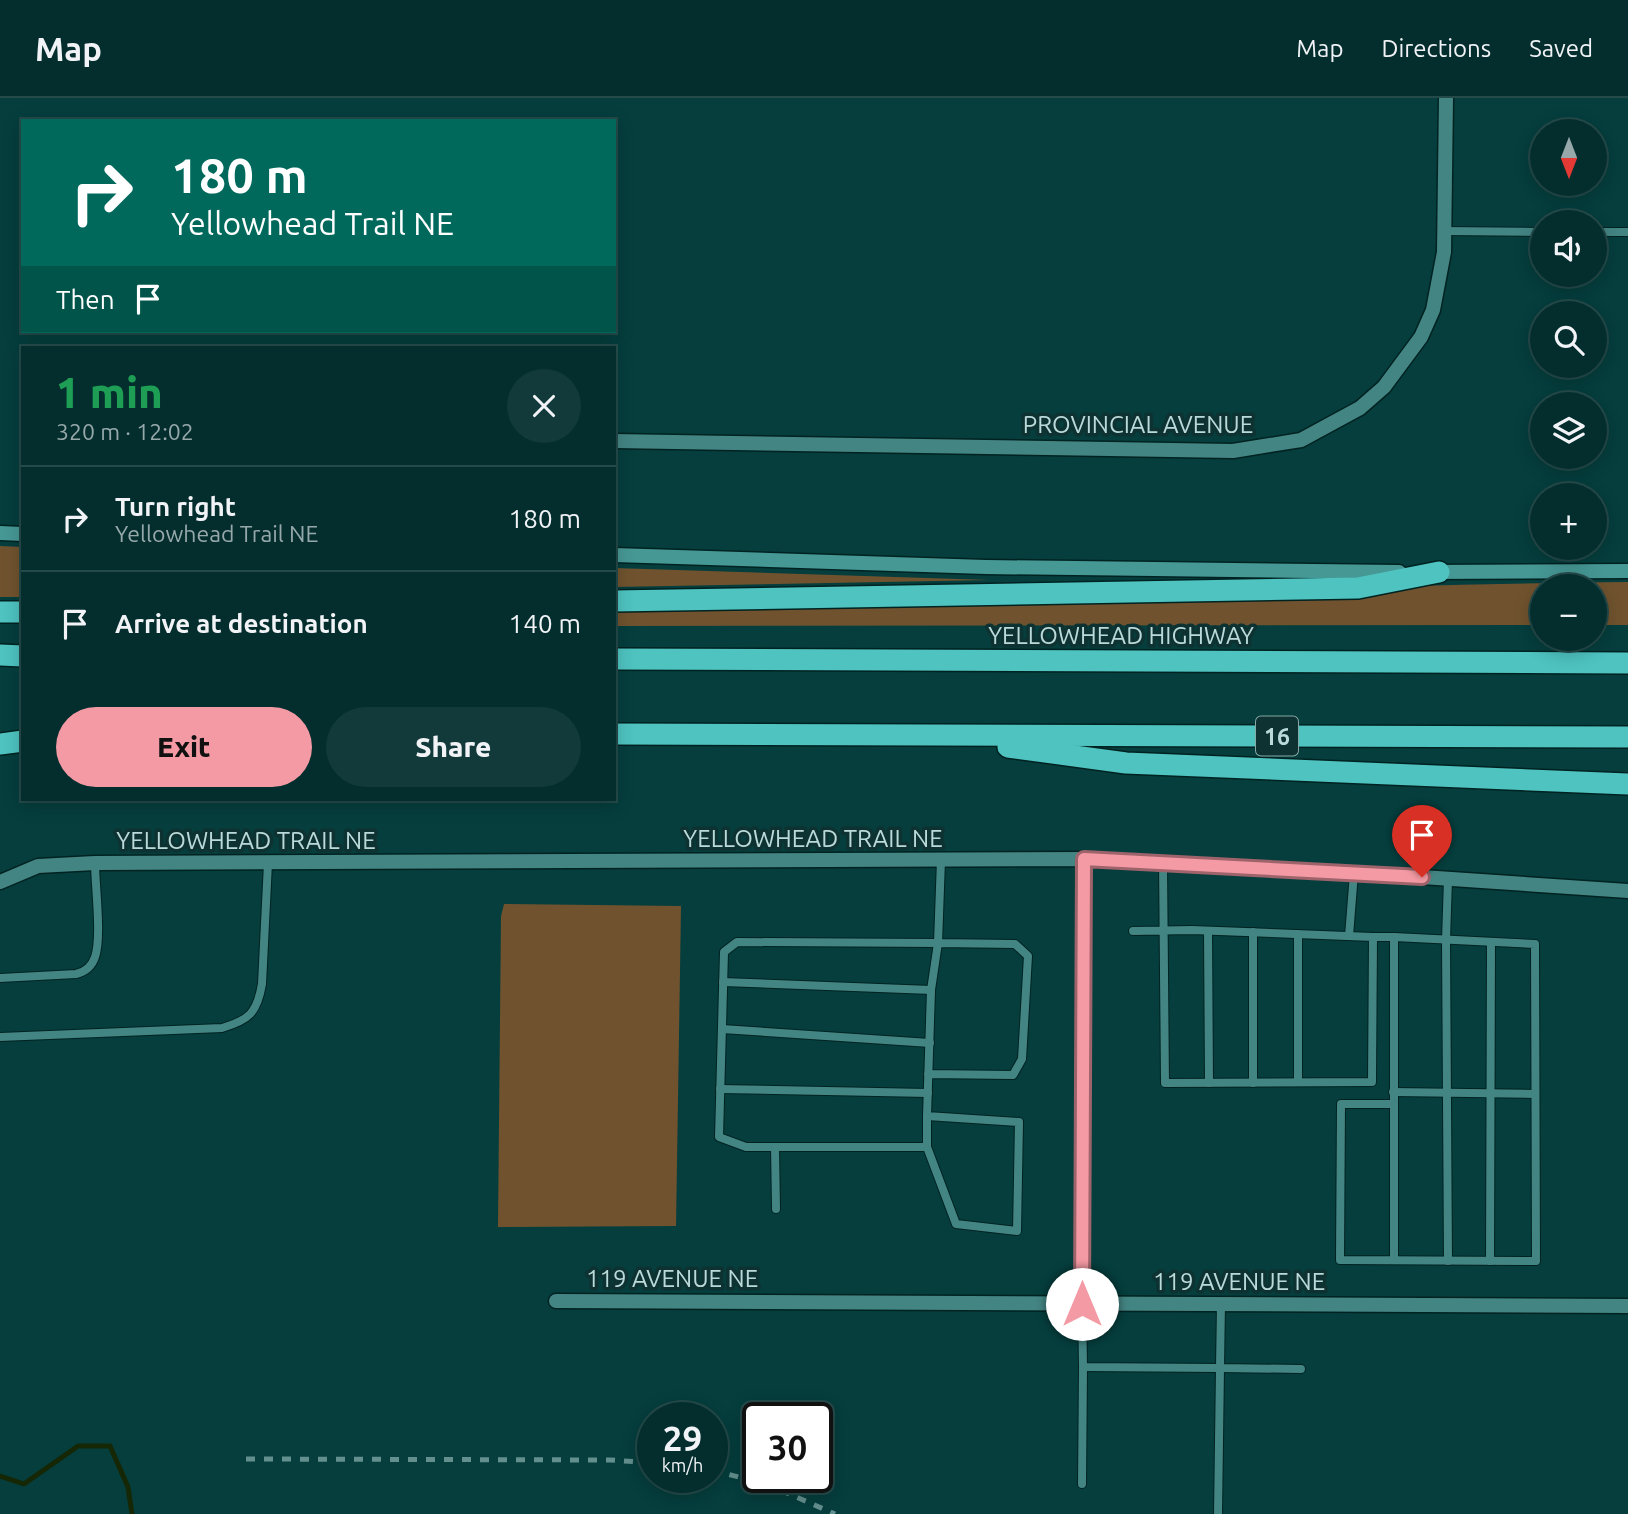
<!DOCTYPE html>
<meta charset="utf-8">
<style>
body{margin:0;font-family:Ubuntu,sans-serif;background:#123a3a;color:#f1f3f6;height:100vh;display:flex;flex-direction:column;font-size:26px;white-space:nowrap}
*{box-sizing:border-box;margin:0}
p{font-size:23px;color:#97a8aa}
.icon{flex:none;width:38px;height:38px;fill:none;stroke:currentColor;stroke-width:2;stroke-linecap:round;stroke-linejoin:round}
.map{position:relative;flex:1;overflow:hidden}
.drawer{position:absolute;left:21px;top:248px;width:595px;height:455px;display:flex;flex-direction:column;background:#042e2e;border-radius:0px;box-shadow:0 4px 18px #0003,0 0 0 2px #254a4a}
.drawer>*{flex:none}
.hud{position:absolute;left:21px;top:21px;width:595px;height:214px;border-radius:0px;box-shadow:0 4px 18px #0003,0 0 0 2px #254a4a;background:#00695c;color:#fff;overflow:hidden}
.needle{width:46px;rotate:180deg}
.buttons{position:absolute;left:1530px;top:21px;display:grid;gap:14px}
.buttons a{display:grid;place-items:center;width:77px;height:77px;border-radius:50%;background:#042e2e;box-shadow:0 4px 18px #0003,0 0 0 2px #254a4a;font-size:35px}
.speed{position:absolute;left:637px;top:1304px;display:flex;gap:14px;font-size:35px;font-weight:700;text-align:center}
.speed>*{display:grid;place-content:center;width:91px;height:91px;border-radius:50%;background:#042e2e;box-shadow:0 4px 18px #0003,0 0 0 2px #254a4a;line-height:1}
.speed small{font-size:18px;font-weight:400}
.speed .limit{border:4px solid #111;border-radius:10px;background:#fff;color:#111}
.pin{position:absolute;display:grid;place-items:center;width:60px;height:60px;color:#fff;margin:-72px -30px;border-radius:50% 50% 50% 0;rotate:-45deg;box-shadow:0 0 7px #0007}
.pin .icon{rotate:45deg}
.me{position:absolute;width:77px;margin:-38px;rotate:0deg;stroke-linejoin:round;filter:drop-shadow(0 0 5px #0008)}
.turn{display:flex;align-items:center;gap:24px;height:147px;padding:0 35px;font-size:32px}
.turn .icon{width:91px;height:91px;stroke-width:2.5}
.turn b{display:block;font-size:49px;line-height:60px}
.then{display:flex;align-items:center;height:66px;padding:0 35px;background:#0003;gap:14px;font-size:26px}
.round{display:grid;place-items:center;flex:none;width:74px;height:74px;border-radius:37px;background:#123a3a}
.head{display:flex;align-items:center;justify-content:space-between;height:119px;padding:0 35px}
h1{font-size:42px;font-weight:800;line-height:52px;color:#1e9e55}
.primary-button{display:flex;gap:14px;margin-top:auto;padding:14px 35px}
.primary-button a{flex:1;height:80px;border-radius:42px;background:#f49aa4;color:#111;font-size:28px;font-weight:800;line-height:80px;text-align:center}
.primary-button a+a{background:#123a3a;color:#f1f3f6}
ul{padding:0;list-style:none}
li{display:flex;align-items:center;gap:21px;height:105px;padding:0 35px;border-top:2px solid #254a4a}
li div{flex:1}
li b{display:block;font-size:26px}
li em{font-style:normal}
header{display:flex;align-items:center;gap:42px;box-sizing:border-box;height:98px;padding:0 35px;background:#042e2e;border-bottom:2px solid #254a4a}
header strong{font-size:33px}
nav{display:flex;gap:38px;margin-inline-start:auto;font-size:24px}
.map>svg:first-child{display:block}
</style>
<header>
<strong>Map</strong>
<nav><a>Map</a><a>Directions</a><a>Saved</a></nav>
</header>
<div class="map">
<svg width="1628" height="1416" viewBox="0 0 1628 1416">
<rect width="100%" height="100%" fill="#053e3d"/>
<g fill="#70532e">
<path d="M0,448l23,1v50h-23z"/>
<path d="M614,470l376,12 -376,7z"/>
<path d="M1628,484v43h-34v-39h-52v39l-928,1v-14c338,-7 676,-27 1014,-30z"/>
<path d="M504,806l177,2 -5,320 -178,1 3,-311z"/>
</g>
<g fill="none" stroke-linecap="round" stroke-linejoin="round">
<path stroke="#152705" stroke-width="5" d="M0,1378l24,8 54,-38h32l18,41 4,27"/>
<g stroke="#002322" stroke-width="10">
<g id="service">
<path d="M1444,133l98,1"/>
<path d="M1594,134h34"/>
<path d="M1133,833l59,-1 181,7 -1,145 -207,1c0,-73 -2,-147 -2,-221"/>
<path d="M1208,833l1,152"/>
<path d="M1298,836v148"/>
<path d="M1349,838l5,-63"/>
<path d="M1373,839h21"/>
<path d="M0,880l76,-4c9,-2 16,-8 19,-17 7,-20 0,-72 0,-94"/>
<path d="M723,884l208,8"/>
<path d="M722,931l208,14"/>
<path d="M0,939l222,-9c27,-8 35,-15 40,-44l6,-121"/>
<path d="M928,976l85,1 9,-16 6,-103 -13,-12 -77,-1 -7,47 -4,126 92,6 -2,109 -61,-7 -29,-77h-181l-27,-10 5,-185 13,-10 201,1 3,-83"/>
<path d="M1253,985v-151"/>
<path d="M720,991l208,4"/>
<path d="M1393,994l142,2"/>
<path d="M1393,1006h-52l-1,156 196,1 -1,-317 -141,-7v323"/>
<path d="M927,1018v31"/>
<path d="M775,1049l1,62"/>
<path d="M1448,1163l-2,-321 2,-61"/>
<path d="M1490,1163l1,-319"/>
<path d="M1082,1206l1,63 137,1 -2,146"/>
<path d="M1221,1206l-1,64 81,1"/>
<path d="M1082,1386l1,-117"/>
</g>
</g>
<g stroke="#002322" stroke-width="17">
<g id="minor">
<path d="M614,343l619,10 68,-11 59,-32 24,-21 37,-50 12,-27 11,-58 2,-154"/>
<path d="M0,784l38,-16 57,-3 989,-4 338,18 206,14"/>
<path d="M556,1203l1072,5"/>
<path d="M1082,1206l2,-445"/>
</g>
</g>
<g stroke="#002322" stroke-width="17">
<g id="secondary">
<path d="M0,435l23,1"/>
<path d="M614,457l372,12 413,5"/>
<path d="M1430,474l198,-1"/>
</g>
</g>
<g stroke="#002322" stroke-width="24">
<g id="motorway">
<path d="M614,503l744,-13 81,-16"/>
<path d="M0,514h23"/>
<path d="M0,557l23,1"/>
<path d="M614,561l1014,4"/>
<path d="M614,636l1014,3"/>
<path d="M0,646l23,-3"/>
<path d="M1008,649l118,16 502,21"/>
</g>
</g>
<use href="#service" stroke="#438583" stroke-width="8"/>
<use href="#minor" stroke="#438583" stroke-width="14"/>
<use href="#secondary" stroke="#469895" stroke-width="14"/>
<use href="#motorway" stroke="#4ec3c0" stroke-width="21"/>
<g stroke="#638f8e" stroke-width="5" stroke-dasharray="9 9" stroke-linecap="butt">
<path d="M246,1361l364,1 43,3"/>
<path d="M712,1372l57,15 66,29"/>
</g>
</g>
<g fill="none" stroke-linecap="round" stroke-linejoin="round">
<g stroke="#9f646b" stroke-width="18">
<path id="route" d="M1082,1206l2,-445 338,18"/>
</g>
<use href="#route" stroke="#f49aa4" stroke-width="12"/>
</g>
<g text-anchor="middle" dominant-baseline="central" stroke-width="7" stroke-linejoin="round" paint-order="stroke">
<rect fill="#0e3231" stroke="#86a8a7" stroke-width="2" x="1256" y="618.5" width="42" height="39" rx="5"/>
<g font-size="23" font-weight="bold" fill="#badad9">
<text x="1277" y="638">16</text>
</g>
<g font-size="24" fill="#badad9" stroke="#0e3231">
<text x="1138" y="326">PROVINCIAL AVENUE</text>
<text x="1121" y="537">YELLOWHEAD HIGHWAY</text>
<text x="813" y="740">YELLOWHEAD TRAIL NE</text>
<text x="246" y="742">YELLOWHEAD TRAIL NE</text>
<text x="672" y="1180">119 AVENUE NE</text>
<text x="1239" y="1183">119 AVENUE NE</text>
</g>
</g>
</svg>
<div class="buttons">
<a><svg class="needle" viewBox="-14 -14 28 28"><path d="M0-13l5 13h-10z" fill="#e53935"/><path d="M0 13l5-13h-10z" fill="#97a8aa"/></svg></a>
<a><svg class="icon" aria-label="sound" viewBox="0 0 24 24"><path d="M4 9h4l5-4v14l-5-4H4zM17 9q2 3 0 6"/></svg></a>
<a><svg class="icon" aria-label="search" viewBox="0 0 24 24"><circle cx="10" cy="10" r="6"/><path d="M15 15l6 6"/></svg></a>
<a><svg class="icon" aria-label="layers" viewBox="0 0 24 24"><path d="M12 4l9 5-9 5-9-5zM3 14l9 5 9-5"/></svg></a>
<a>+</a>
<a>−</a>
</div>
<div class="speed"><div>29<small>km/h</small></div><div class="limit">30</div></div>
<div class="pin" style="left:1422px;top:779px;background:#d93025"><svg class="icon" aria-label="arrive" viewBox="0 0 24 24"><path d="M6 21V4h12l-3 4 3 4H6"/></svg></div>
<svg class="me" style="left:1082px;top:1206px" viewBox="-20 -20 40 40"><circle r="19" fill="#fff"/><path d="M0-13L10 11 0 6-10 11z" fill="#f49aa4"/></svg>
<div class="hud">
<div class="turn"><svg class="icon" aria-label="right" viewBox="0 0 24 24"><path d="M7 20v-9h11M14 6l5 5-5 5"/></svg><div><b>180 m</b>Yellowhead Trail NE</div></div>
<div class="then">Then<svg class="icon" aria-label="arrive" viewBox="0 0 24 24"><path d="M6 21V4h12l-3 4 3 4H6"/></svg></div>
</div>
<section class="drawer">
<div class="head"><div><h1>1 min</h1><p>320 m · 12:02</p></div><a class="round"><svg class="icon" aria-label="close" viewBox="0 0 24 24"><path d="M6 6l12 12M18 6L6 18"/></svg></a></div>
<ul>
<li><svg class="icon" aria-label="right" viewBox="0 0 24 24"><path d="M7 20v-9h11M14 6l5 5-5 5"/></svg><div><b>Turn right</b><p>Yellowhead Trail NE</p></div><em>180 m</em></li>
<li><svg class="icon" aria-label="arrive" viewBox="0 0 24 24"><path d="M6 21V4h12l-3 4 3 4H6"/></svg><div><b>Arrive at destination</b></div><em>140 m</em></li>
</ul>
<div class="primary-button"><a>Exit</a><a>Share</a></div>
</section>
</div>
